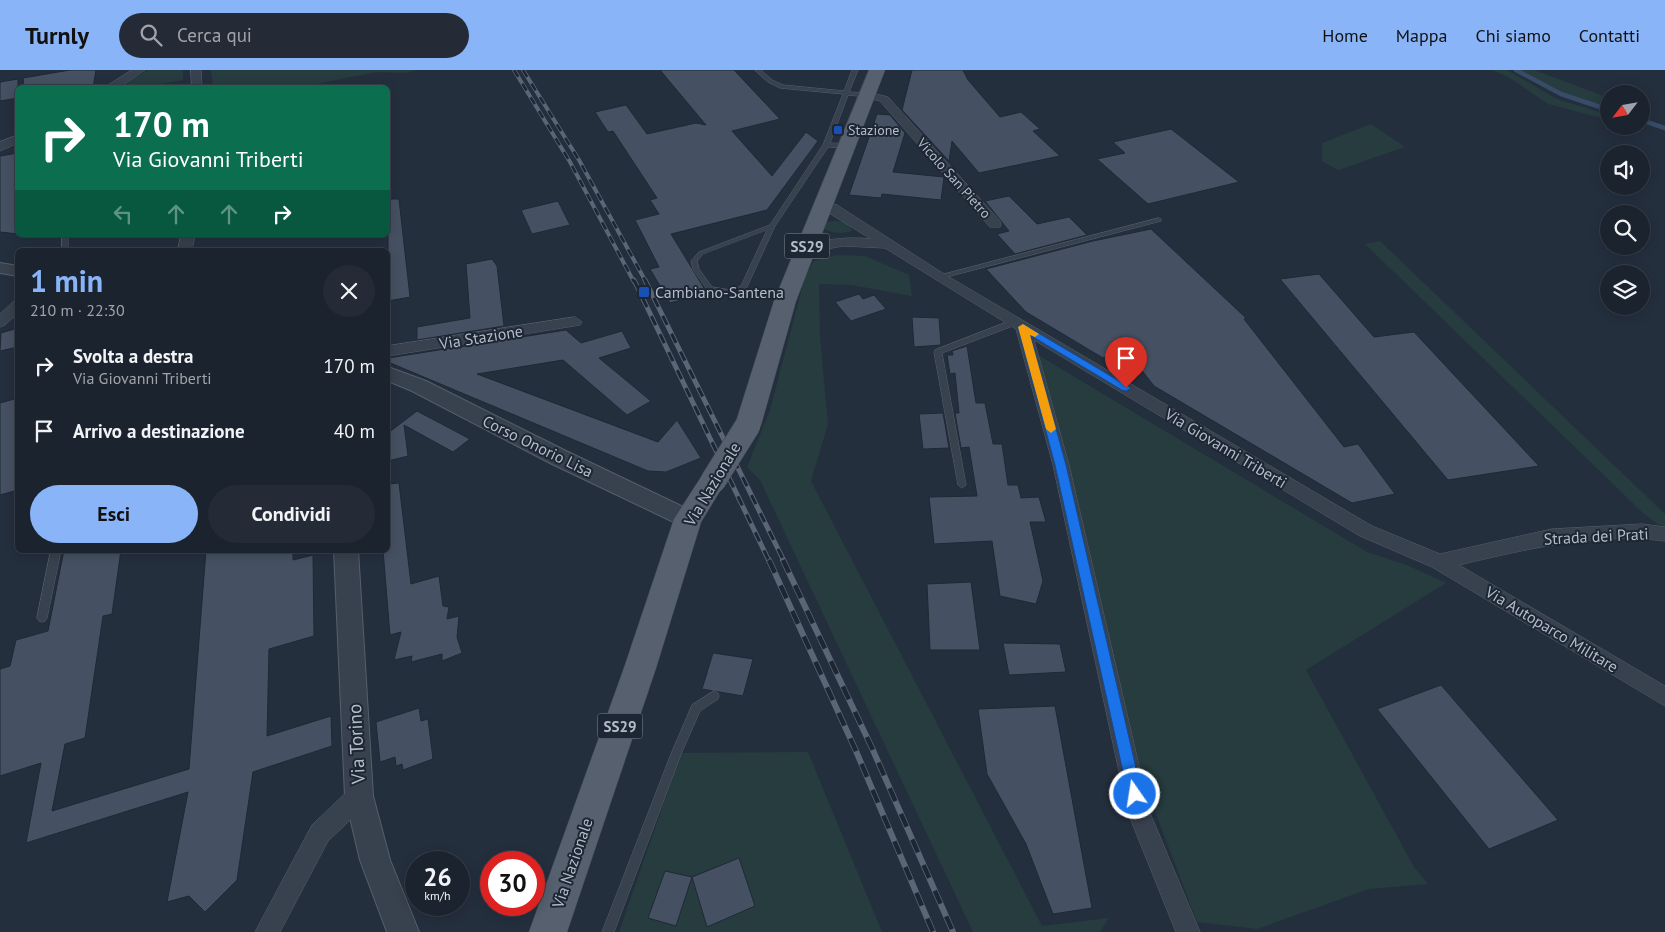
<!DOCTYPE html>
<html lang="it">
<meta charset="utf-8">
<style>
body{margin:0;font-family:"PT Sans",sans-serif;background:#242b36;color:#f1f3f6;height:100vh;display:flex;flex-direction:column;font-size:19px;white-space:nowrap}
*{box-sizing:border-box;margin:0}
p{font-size:16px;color:#a0a4aa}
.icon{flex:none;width:28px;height:28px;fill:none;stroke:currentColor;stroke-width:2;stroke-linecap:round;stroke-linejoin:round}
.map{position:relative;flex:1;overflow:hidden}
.drawer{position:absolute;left:15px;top:178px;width:375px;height:305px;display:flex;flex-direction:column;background:#1b232e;border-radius:8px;box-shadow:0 2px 12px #0003,0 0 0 1px #39404a}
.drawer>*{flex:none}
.top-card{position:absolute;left:15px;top:15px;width:375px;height:152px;border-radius:8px;box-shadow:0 2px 12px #0003,0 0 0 1px #39404a;background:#0b6e4f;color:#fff;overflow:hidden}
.needle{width:32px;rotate:239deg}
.buttons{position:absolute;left:1600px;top:15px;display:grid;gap:10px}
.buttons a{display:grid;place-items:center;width:50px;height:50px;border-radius:50%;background:#1b232e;box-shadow:0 2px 12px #0003,0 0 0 1px #39404a;font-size:25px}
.speed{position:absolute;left:405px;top:781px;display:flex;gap:10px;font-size:25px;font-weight:700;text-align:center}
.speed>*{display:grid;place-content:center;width:65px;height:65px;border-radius:50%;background:#1b232e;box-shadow:0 2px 12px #0003,0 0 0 1px #39404a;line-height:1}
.speed small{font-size:12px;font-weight:400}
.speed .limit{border:8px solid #d22;background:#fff;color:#111}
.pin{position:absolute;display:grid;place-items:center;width:42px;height:42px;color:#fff;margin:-51px -21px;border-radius:50% 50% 50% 0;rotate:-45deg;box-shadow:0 0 5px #0007}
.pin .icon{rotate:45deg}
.me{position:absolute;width:55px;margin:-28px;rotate:347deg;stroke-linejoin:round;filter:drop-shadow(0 0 4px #0008)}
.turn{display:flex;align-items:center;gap:18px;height:105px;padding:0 15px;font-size:22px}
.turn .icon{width:65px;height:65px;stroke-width:2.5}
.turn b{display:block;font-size:35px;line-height:42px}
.lanes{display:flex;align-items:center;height:48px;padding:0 15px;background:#0003;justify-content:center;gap:25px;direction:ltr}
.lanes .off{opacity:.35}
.round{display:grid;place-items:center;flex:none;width:52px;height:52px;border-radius:26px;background:#242b36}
.head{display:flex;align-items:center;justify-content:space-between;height:85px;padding:0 15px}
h1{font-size:30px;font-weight:800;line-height:38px;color:#8ab4f8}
.primary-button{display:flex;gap:10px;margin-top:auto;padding:10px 15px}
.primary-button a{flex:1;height:58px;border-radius:30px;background:#8ab4f8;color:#111;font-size:20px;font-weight:800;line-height:58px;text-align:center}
.primary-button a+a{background:#242b36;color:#f1f3f6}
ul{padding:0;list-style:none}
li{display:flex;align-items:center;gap:15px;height:65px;padding:0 15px}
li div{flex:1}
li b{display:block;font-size:19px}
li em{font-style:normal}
header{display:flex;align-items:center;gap:30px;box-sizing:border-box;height:70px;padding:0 25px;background:#8ab4f8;color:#111}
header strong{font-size:24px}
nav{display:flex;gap:28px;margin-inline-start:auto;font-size:18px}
.search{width:350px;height:45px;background:#242b36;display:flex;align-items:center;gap:12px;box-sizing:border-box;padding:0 18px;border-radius:28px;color:#a0a4aa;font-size:19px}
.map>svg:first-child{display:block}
</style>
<header>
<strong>Turnly</strong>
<div class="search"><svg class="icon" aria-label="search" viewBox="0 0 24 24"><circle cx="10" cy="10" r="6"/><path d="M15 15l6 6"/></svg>Cerca qui</div>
<nav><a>Home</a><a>Mappa</a><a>Chi siamo</a><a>Contatti</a></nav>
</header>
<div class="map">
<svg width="1665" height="862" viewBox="0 0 1665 862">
<rect width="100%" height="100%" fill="#242f3e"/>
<g fill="#263c3f">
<path d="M148,0h35v10l-40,7 -27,1z"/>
<path d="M211,0h206l-13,3 -28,-1 -74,15h-89z"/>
<path d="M1492,0h15l50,29 52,16v5l-61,-16 -38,-26z"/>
<path d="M1521,0h13l75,28v10l-45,-14z"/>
<path d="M1371,54l34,23 -67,23 -16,-9v-18z"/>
<path d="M834,151l11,1 8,9c-11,3 -19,3 -29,-2l2,-7z"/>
<path d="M1380,171l285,273v12l-6,-1 -16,-12 -278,-269z"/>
<path d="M836,185l29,1 44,19 3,21 -61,-11 -32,-1 1,53 8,87 -17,57 231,445 67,-8 -9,14h-127l-213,-452 -13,-13 23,-57 35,-133 9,-16z"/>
<path d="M1038,285l329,197 42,14 37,17 -140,87 108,197 14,17 -59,5 -112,40 -60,-7 -54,-142z"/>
<path d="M808,682l74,180h-263l62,-179z"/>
</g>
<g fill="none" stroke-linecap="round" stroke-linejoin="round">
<g stroke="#394c67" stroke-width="4.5">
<path d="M1516,0l45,24 48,16"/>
<path d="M1641,50l24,8"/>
</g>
</g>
<g fill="#455162" stroke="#1f2835">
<path d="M70,0h26l-3,18h-69l-1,-10z"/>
<path d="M660,0h74l46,49 -48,12 40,45 34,-44 12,9 -51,69 -96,24 36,59 -37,10 -20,-34 9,-2 -24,-47 24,-6 -9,-14 7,-2 -44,-67 -5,1 -13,-20 31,-7 21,29 49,-11 10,2z"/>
<path d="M912,0h51l5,10 32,37 21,-5 19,17 -7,2 27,25 -81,17 -27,-32 -3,20 -47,-51z"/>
<path d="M18,9v19l-18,3v-19z"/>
<path d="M877,44l13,1 15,18 -12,39 51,5 -3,23 -59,-6 -1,4 -32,-3z"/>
<path d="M1171,59l68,53 -91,22 -51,-45 28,-6 -12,-11z"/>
<path d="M18,83v81l-18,-2v-76z"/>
<path d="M1009,126l28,28 32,-7 18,18 -72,19 -18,-20 12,-3 -24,-30z"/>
<path d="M388,129h11l11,98 -22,4z"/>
<path d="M558,131l12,24 -38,9 -11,-24z"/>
<path d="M1151,159l95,89 -2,1 100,128 14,-3 37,50 -43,9 -198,-117 -27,-35 -24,7 -77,-46 -40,-43 107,-28z"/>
<path d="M492,189l5,7 7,60 -87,14v-13l53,-9 -4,-54z"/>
<path d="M1319,204l55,63 40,-5 125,134 -91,14 -168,-201z"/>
<path d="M859,224l4,5 11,-4 12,14 -35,12 -16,-19z"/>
<path d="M912,247l27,1 2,27 -27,2z"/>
<path d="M18,258v19l-18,4 1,-18z"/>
<path d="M566,260l15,13 41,-12 9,17 -32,10 52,43 -24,14 -64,-55 -86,14 181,68 19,-22 24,38 -35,14 -18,-1 -260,-109v-4z"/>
<path d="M967,276l9,57h9l8,41h9l6,41h10l3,13 18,-1 7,25h-16l13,59 -7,23 -36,-8 -8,-55 -58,3 -5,-47 48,-1 -8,-49 -8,1 -6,-35h4l-4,-40 -5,1 -3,-19h6l-1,-4z"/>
<path d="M18,328v92l-18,5v-92z"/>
<path d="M417,341l53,28 -17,13 -49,-27 4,31 -20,5v-28z"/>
<path d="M943,343l6,35 -26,1 -4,-35z"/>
<path d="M399,413l12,101 28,-8 4,30 6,1 -2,12 12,-3 -2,21 5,16 -20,8v-7l-31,8 1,-6 -18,4 7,-28 -11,3 -7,-85h5v-66z"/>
<path d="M64,480h57l-9,64 -9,2 -18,122 -20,6 -13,67 137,-42 17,-219h87v10l20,-5 1,81 -45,13 -2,87 64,-20 1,30 -79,26 -16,108 -32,32 -16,-16 -22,6 21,-110 -162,51 15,-80 -41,13v-107l10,-3 6,-26 32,-9z"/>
<path d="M971,512l9,68h-50l-3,-66z"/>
<path d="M1003,573l57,1 6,28 -57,3z"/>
<path d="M713,583l40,6 -10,37 -41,-7z"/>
<path d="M1441,615l117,135 -69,29 -112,-140z"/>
<path d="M1055,636l37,202 -39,6 -27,-70 -39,-70 -9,-65z"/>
<path d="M419,638l2,13 7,-2 5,40 -30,11 -1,-6 -6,2 -1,-9 -15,5 -4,-40z"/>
<path d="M739,788l16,48 -48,21 -15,-50z"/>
<path d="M665,801l27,6 -16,49 -28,-8z"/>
</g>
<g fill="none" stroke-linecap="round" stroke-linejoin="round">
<g stroke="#565f6c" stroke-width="1">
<g id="service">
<path d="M755,0h6l11,10 11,5 61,6 8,-21h6l-9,22 19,1 3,2 -3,2 -20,-2 -18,48 19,1 3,2 -3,2 -21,-1 -53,79 -29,63 -14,5 -22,-3h-2l-15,-22 -2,-8 8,-9 71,-27 53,-80 20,-51 -63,-6 -12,-6zM767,160l-26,56 -10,4 -19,-3 -13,-18 -2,-8 6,-7z"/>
<path d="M1159,148l2,1v2l-222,58 -3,-2 1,-1z"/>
<rect x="62" y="165" width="6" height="15"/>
<path d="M1012,250h6l1,2 -1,2 -76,29 24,132 -4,3 -4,-3 -24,-133 1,-2z"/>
<path d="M51,480h10l-14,68 -2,3 -3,1 -3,-1 -2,-3z"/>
<path d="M714,621l4,2 1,3 -1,3 -18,12 -19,43 -67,178h-12l69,-178 21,-49z"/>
</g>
</g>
<g stroke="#565f6c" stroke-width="1">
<g id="minor">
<path d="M132,0h13l-27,18h-14z"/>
<path d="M191,0h10l1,18h-10z"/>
<path d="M868,22l20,5 112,124 1,3 -1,3h-10l-110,-126 -16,-4 -1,-2z"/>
<path d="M18,65v8l-18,8v-9z"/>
<path d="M822,131l15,4 107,69 428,252 68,28 112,-25 90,-5 23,3v14c-70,-9 -138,8 -206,24l206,121v20l-233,-139 -72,-31 -326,-196 35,125 81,348 50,119h-24l-48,-119 -75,-348 -37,-136 -131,-81 -42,-2 -38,7 -5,-1 -2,-3 2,-3c24,-6 47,-10 71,-7l-55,-34 2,-3z"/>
<path d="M181,165h14l-3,15h-14z"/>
<path d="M18,231v12l-13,12 -5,2v-13l13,-12z"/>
<path d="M575,247l7,5 -2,3 -192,31v-10z"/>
<path d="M359,715l8,3 3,8 -3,8 -39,37 -48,91h-25l57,-107 39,-37z"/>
</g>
</g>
<g stroke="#565f6c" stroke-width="2">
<g id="tertiary">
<path d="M0,193l18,3v10l-18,-3z"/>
<path d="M388,297l38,14 140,70 130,62 3,6 -3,6 -8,3 -8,-3 -130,-62 -138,-72 -24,-10z"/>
<path d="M334,480h24l15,246 17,64 29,72h-32l-27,-72 -15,-64z"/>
</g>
</g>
<g stroke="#414a57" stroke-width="1">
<g id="primary">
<path d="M869,0h16l-89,231 -35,124 -4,6 -9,3 -9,-3 -4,-6 39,-124z"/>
<path d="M713,401l10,3 3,7 -25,41 -45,146 -89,264h-38l95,-264 50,-149 29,-45z"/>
</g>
</g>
<use href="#service" fill="#38414e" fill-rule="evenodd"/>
<use href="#minor" fill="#38414e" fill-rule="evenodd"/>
<use href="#tertiary" fill="#38414e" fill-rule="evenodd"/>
<use href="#primary" fill="#56606e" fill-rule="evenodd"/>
<g stroke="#5a6575" stroke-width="4">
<g id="rail-far2">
<path d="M514,0l56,92 64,120"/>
<path d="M523,0l56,90 67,122"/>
</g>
</g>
<g stroke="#5a6575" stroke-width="5">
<g id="rail-far1">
<path d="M634,210l135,281"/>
<path d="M645,210l139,281"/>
</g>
</g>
<g stroke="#5a6575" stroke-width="6">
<g id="rail">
<path d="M769,490l87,191 77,181"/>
<path d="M783,490l89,188 81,184"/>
</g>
</g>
<use href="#rail-far2" stroke="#1d2633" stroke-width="2.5" stroke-dasharray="8" stroke-linecap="butt"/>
<use href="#rail-far1" stroke="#1d2633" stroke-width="3" stroke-dasharray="10" stroke-linecap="butt"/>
<use href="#rail" stroke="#1d2633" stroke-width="4.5" stroke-dasharray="14" stroke-linecap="butt"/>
<g stroke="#414a57" stroke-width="26" stroke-linecap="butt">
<path id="primary-bridge" d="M713,411l35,-56"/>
</g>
<use href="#primary-bridge" stroke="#56606e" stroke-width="25"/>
</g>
<path fill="#1a73e8" stroke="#114b97" d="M1023,254l108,64 -5,3 -4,-1 -92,-55 36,130 76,329 -2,5 -5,2 -5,-2 -2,-5 -73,-329 -37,-138z"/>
<path fill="#f59e0b" d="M1023,254l16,10 -4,3 -5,-2 26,94 -5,4 -5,-4 -28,-102z"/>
<g fill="#1a4fb4" stroke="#1d2633" stroke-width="2">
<rect x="833" y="55" width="10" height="10" rx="2.5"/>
<rect x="638" y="216" width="12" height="12" rx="2.5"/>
</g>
<g text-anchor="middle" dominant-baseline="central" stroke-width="4" stroke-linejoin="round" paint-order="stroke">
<g font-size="14" fill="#b4bcc9" stroke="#1d2633" text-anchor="start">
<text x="848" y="60">Stazione</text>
</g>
<g font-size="14" fill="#b4bcc9" stroke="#1d2633">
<text transform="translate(954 108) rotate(48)">Vicolo San Pietro</text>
</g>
<g fill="#1d2633" stroke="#878f9c" stroke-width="1">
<rect x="784.5" y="163.5" width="45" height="25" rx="4"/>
<rect x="597.5" y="643.5" width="45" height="25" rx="4"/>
</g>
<g font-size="15" font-weight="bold" fill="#b4bcc9">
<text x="807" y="176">SS29</text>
<text x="620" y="656">SS29</text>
</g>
<g font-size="16" fill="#b4bcc9" stroke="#1d2633" text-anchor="start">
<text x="655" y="222">Cambiano-Santena</text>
</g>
<g font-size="16" fill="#b4bcc9" stroke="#1d2633">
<text transform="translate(481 267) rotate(-9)">Via Stazione</text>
<text transform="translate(538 376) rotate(26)">Corso Onorio Lisa</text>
<text transform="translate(1226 378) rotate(31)">Via Giovanni Triberti</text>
<text transform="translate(712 414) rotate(-59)">Via Nazionale</text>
<text transform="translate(1596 466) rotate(-3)">Strada dei Prati</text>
<text transform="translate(1552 559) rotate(31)">Via Autoparco Militare</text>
<text transform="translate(572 793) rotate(-71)">Via Nazionale</text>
</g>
<g font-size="19" fill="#b4bcc9" stroke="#1d2633">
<text transform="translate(356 674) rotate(-93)">Via Torino</text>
</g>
</g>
</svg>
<div class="buttons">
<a><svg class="needle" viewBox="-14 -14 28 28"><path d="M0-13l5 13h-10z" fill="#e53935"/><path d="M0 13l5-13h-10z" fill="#a0a4aa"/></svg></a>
<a><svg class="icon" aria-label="sound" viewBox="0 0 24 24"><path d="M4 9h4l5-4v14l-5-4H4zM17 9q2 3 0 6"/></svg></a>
<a><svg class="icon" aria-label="search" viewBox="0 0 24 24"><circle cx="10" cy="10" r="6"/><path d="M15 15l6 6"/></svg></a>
<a><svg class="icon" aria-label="layers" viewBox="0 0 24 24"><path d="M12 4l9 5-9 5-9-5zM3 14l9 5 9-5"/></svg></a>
</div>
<div class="speed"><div>26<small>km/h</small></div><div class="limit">30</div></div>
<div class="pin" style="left:1126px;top:318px;background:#d93025"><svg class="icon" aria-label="arrive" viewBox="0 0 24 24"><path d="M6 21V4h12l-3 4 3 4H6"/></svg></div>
<svg class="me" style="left:1135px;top:724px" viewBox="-20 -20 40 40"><circle r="17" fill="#1a73e8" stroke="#fff" stroke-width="3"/><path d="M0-11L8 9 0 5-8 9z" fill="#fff"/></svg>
<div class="top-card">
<div class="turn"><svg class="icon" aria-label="right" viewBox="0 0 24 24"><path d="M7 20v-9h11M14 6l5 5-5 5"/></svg><div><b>170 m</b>Via Giovanni Triberti</div></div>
<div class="lanes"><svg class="icon off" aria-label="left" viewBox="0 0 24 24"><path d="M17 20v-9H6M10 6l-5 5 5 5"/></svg><svg class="icon off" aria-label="ahead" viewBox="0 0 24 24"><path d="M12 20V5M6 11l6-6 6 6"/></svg><svg class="icon off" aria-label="ahead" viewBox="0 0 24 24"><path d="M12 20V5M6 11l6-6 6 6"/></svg><svg class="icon" aria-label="right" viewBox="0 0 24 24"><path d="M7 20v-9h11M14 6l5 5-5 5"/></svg></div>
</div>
<section class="drawer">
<div class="head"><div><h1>1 min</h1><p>210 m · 22:30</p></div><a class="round"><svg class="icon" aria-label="close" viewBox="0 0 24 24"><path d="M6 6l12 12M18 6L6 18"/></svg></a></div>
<ul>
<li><svg class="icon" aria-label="right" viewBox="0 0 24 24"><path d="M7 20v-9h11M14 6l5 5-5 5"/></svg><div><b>Svolta a destra</b><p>Via Giovanni Triberti</p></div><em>170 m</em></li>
<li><svg class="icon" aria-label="arrive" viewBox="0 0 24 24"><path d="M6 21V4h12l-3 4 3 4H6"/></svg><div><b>Arrivo a destinazione</b></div><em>40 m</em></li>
</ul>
<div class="primary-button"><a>Esci</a><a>Condividi</a></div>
</section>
</div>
